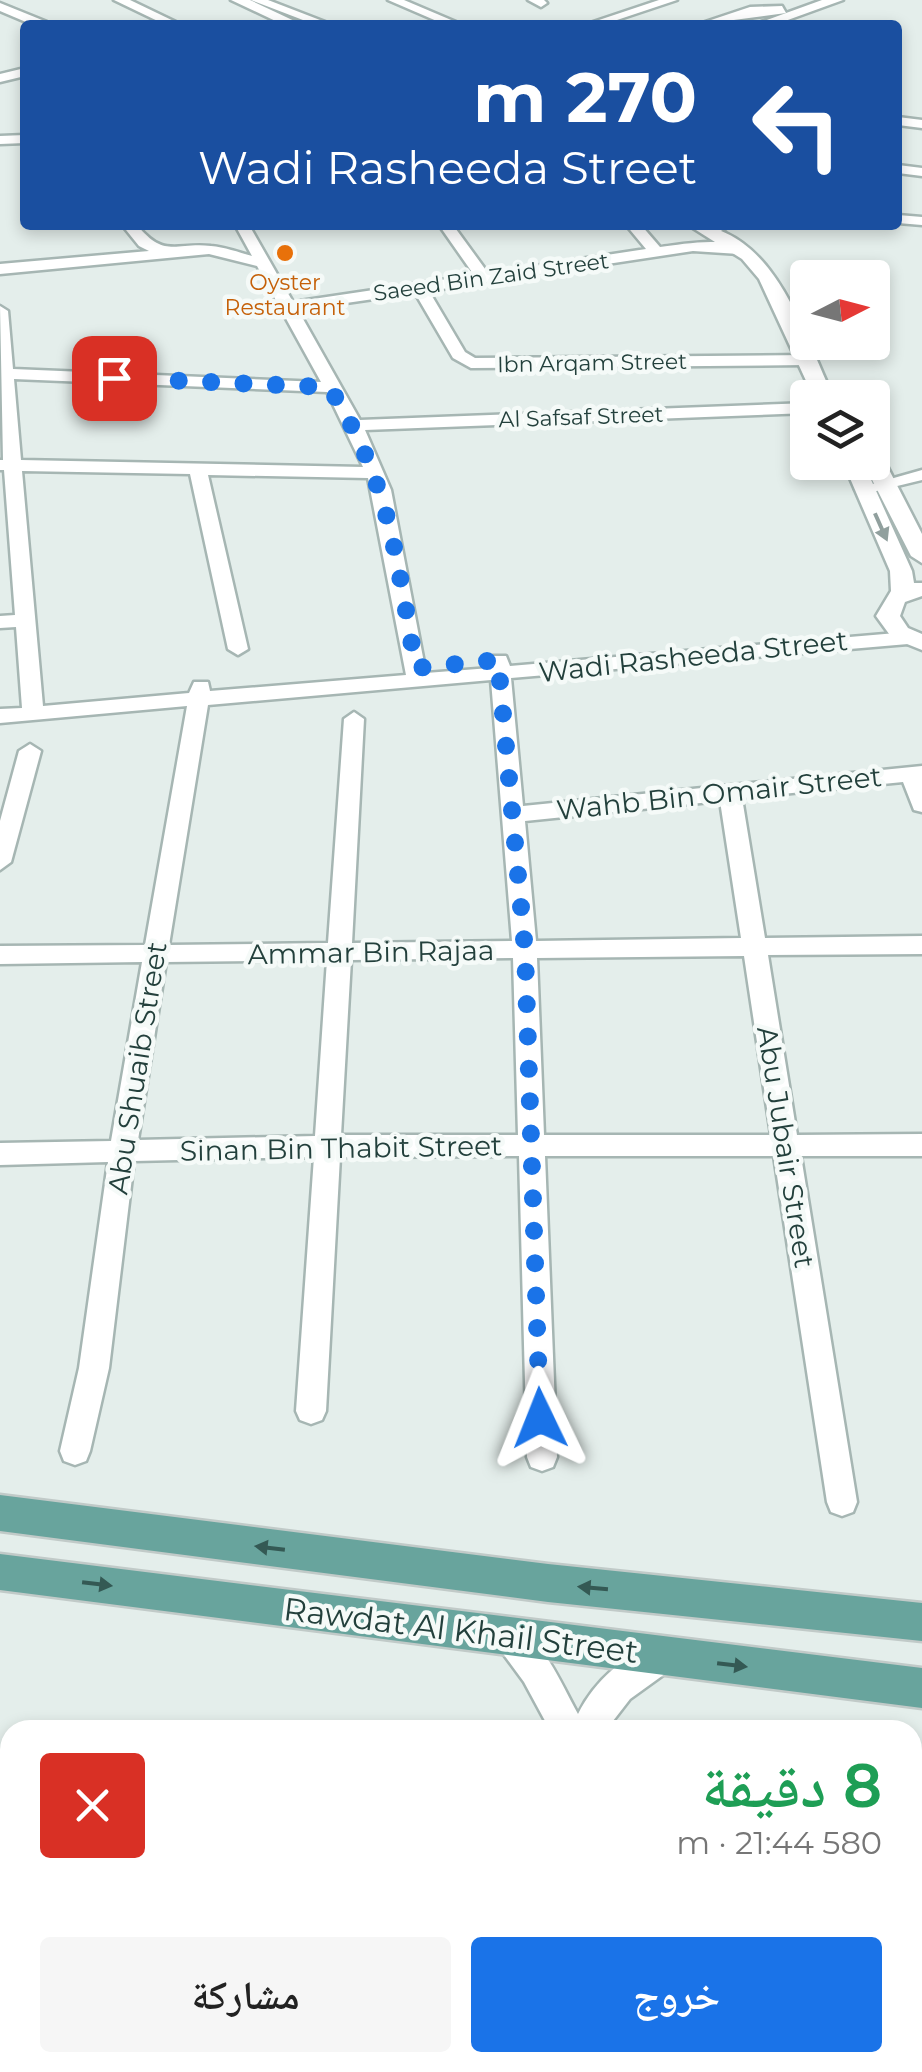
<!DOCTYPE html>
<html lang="ar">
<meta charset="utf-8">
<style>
body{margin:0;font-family:Montserrat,"Noto Naskh Arabic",sans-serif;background:#f6f6f6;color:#222;direction:rtl;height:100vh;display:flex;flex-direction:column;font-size:38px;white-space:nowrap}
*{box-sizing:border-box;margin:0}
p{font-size:32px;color:#767676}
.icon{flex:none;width:55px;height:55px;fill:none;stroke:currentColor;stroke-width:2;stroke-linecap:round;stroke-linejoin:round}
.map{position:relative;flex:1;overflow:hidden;direction:ltr}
.side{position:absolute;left:0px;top:1720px;width:922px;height:352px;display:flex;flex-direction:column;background:#fff;border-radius:30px 30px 0 0;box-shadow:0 5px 15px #0003;direction:rtl}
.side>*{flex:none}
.hud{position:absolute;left:20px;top:20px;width:882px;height:210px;border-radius:10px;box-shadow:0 5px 15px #0003;direction:rtl;background:#1a4fa0;color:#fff;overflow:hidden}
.needle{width:65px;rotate:84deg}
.tools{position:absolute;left:790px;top:260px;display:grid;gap:20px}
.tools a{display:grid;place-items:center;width:100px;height:100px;border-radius:10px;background:#fff;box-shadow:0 5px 15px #0003;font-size:50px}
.pin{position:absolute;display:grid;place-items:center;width:85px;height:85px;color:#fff;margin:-42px;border-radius:20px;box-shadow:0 5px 15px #0006}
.me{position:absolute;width:110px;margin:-55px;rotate:358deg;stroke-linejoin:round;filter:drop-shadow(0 0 8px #0008)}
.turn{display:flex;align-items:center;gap:35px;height:210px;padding:0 40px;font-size:45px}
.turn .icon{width:130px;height:130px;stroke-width:2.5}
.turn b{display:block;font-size:70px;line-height:85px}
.round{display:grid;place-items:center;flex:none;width:105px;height:105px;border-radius:10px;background:#f6f6f6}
.head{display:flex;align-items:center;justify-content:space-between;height:170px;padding:0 40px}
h1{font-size:60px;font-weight:600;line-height:75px;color:#1e9e55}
.action{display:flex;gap:20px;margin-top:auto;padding:20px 40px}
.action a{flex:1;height:115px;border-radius:10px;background:#1a73e8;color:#fff;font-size:40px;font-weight:600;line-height:115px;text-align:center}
.action a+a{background:#f6f6f6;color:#222}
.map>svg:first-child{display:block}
</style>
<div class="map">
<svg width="922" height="2072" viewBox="0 0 922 2072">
<rect width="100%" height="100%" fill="#e4eeeb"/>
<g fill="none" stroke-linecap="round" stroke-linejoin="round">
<g stroke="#a6b6b3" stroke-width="5">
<g id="minor">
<path d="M114,0h16l52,25h-16z"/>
<path d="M251,0h17l65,25h-17z"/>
<path d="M388,0h16l59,25h-17z"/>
<path d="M528,0h16l3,3 -6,4z"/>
<path d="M659,0h18l-75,25h-18z"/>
<path d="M0,3l47,19 2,3h-16l-33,-14z"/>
<path d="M782,6l4,7 -90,12 54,-18z"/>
<path d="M25,68v8l-25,6v-8z"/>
<path d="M898,117l24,3v8l-24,-3z"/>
<path d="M25,135v8l-25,1v-8z"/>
<path d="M898,165l24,3v8l-24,-3z"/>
<path d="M898,215l24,2v8l-24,-2z"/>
<path d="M122,225h15c28,34 38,17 74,21 13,1 27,6 41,10l-17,-31h14l44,77 181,-27 -35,-50h14l35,48 158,-24 -20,-24h15l19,22c25,-3 65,-11 86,3l-7,4 -46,-3 -264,40 36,61 10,6 331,-3 8,5 -8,5 -335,3 -18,-10 -38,-65 -117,17 62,110 448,-17v10l-443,17 26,60 35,183 64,-5 2,-12h14l4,10 398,-34 10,6 -10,6 -397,34 12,128 399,-40v46l-8,-2 -11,-28 -161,16 23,140 157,-2v18l-154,1 29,180 125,-1v22h-121l56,346 -4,10 -11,4 -11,-4 -4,-10 -53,-346h-229l12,301 -4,10 -11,4 -11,-4 -4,-10 -8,-301 -179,1 -14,254 -4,9 -11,4 -11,-4 -4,-9 18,-254 -180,4 -25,207 -19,83 -4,10 -11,4 -11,-4 -4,-10 19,-83 29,-206 -108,3v-22l111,-2 31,-179 -142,2v-18l145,-1 42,-239 -187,17v-14l22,-1 -6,-81 -16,1v-12l15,-1 -11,-145h-4v-10h3l-3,-154 8,5 5,58 308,13 -64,-116 -48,-12 -209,20v-10l149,-13 -10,-5zM14,379l313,13 36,75 -342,-7zM22,471l168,3 38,175 10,6 10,-6 -40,-174 160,3 38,197 -196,16 -2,-9h-14l-5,11 -146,13zM491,680l21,261 -160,2 12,-224 -10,-7 -10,7 -16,224 -159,2 39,-240zM720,801l21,137 -205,3 -11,-120zM744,956l27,179h-227l-7,-177zM513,958l5,177h-177l10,-175zM327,960l-12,176 -177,4 28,-178z"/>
<path d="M712,225h14v3l-7,4z"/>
<path d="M922,470v10l-58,14 -9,-5z"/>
<path d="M30,744l11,7 -30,111 -11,8v-49l19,-70z"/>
<path d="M506,1620c36,15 54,62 72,94 17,-34 48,-60 83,-74l12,4 4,12 -4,12 -43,31 -24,31h-56l-26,-48 -34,-46 4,-11z"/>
<path d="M0,1922l10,1v36l-10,-1z"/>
<path d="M922,1973v38l-10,3v-37z"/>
<path d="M255,2062h38l1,10h-38z"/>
<path d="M596,2062h38l2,10h-38z"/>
<path d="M797,2062h60l-4,10h-60z"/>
</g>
</g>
<g stroke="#a6b6b3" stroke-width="5">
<g id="tertiary">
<path d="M231,0h19l53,25h-19z"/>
<path d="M822,0h21l-69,25h-21z"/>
<path d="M688,225c86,0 115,109 146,173h-20l-55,-119 -17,-20z"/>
<path d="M872,452l11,6 39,76v29l-11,-7 -47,-92 48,107 2,12h8v13l-17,6 -5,14 8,12 14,6v16l-30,-12 -16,-22 15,-25 -1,-20 -47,-109h29z"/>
</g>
</g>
<g stroke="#c1cac8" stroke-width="5">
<g id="primary">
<path d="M0,1495l548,69 374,39v38l-374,-39 -548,-71z"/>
<path d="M0,1554l922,114v40l-922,-118z"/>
</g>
</g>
<use href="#minor" fill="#fff" fill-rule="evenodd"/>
<use href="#tertiary" fill="#fff" fill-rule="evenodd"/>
<use href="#primary" fill="#68a49d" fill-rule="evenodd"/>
</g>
<defs><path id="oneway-solid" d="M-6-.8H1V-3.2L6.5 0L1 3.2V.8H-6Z" transform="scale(2.5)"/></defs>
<use fill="#91a09e" href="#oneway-solid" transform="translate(881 527) rotate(66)"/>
<g fill="#345954">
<use href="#oneway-solid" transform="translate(270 1548) rotate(-173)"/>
<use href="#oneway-solid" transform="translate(97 1584) rotate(7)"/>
<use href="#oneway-solid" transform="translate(593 1588) rotate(-175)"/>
<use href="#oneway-solid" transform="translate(732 1665) rotate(7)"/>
</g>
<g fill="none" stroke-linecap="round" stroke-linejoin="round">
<path stroke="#1a73e8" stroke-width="18" stroke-dasharray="0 32.4" d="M114,378l215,9c62,97 67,171 87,281l82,-8 27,290 15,468"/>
</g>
<circle fill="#e8710a" stroke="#f5faf8" stroke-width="4" cx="285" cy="253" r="10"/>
<g text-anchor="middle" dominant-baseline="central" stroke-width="9" stroke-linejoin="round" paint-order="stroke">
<g font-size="22" fill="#23403c" stroke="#f5faf8">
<text transform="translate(491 277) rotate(-8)">Saeed Bin Zaid Street</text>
<text transform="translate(592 363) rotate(-1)">Ibn Arqam Street</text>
<text transform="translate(581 417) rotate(-2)">Al Safsaf Street</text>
</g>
<g font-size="22" fill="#c56008" stroke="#f5faf8">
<text x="285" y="282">Oyster<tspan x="285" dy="25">Restaurant</tspan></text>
</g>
<g font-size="28" fill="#23403c" stroke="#f5faf8">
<text transform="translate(693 656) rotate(-6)">Wadi Rasheeda Street</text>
<text transform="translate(719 793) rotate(-6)">Wahb Bin Omair Street</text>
<text transform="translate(371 952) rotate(-1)">Ammar Bin Rajaa</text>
<text transform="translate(137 1068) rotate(-81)">Abu Shuaib Street</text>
<text transform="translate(786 1147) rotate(81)">Abu Jubair Street</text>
<text transform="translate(341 1148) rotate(-1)">Sinan Bin Thabit Street</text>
</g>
<g font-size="32" fill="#23403c" stroke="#f5faf8">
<text transform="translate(461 1630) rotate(7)">Rawdat Al Khail Street</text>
</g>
</g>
</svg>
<div class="tools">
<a><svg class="needle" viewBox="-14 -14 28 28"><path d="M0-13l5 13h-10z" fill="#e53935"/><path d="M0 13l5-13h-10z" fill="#767676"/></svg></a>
<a><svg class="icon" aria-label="layers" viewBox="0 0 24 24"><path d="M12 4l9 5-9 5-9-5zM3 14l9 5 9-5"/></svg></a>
</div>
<div class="pin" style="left:114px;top:378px;background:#d93025"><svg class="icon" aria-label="arrive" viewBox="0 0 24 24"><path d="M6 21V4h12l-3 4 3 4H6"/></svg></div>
<svg class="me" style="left:540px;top:1418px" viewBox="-20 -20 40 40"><path d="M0-17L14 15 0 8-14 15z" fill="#1a73e8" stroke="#fff" stroke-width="4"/></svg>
<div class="hud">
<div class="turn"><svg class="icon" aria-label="left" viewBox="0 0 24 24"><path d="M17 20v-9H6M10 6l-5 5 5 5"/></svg><div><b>270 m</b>Wadi Rasheeda Street</div></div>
</div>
<section class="side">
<div class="head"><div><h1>8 دقيقة</h1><p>580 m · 21:44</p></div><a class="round" style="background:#d93025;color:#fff"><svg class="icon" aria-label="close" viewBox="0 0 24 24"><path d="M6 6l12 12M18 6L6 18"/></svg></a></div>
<div class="action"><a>خروج</a><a>مشاركة</a></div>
</section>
</div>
